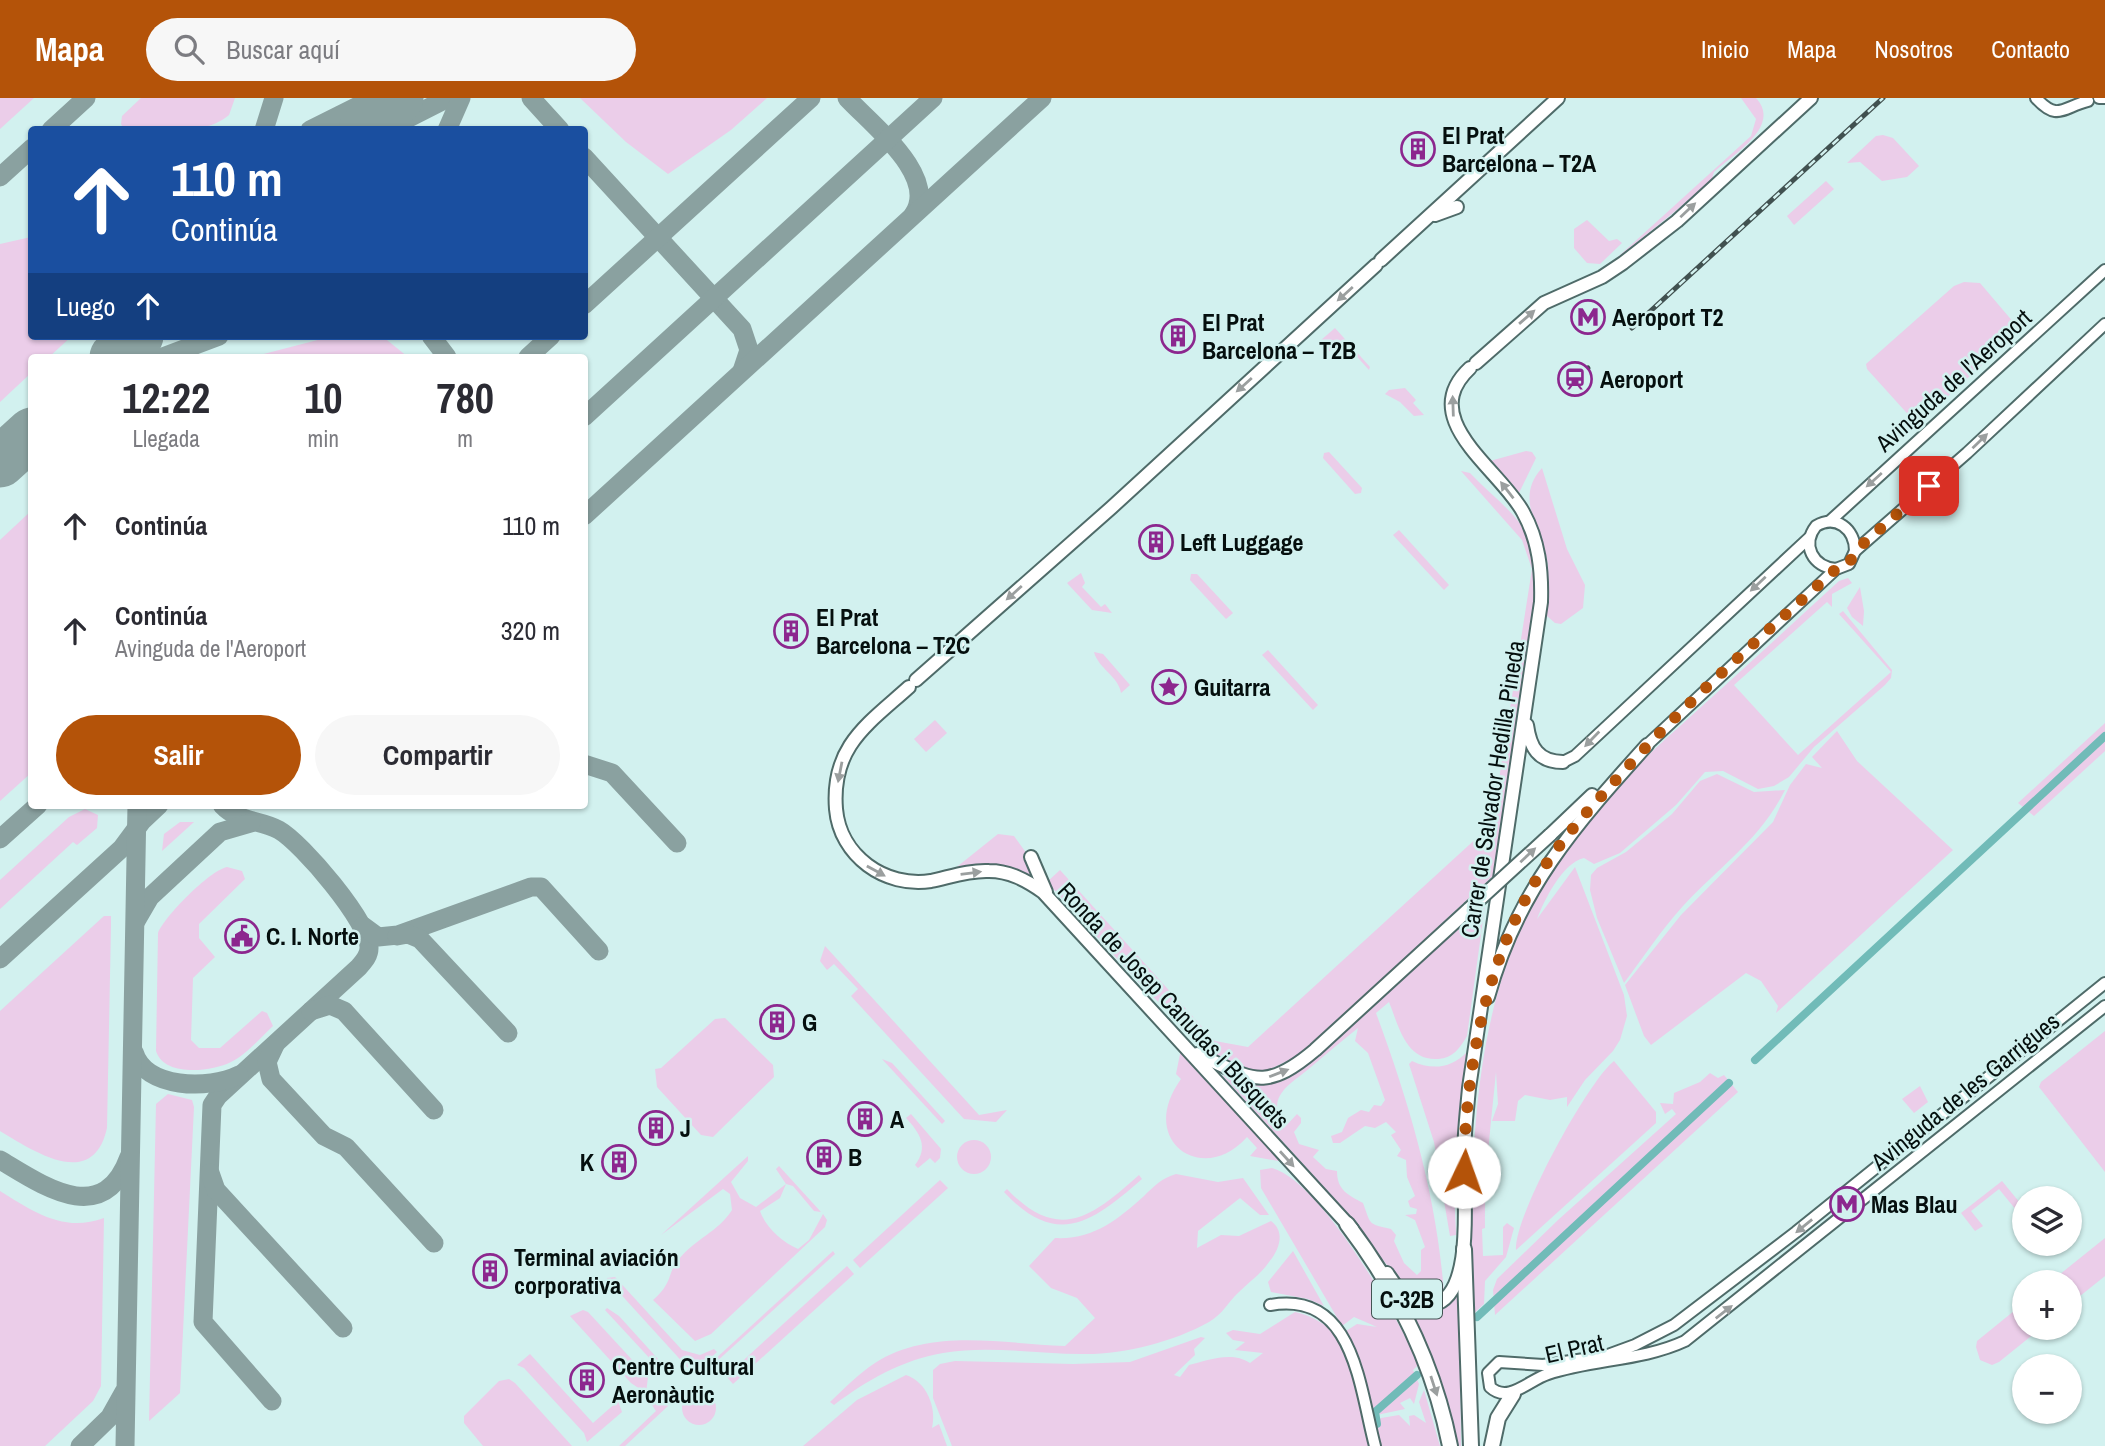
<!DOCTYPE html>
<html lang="es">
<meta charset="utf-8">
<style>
body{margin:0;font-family:"Archivo Narrow",sans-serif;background:#f7f7f7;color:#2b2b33;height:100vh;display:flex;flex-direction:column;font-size:26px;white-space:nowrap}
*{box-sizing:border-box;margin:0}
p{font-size:23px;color:#7c7c81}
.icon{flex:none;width:38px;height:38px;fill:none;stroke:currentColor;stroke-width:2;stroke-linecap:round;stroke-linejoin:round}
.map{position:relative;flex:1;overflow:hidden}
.panel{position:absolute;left:28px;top:256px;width:560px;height:455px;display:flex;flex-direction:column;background:#fff;border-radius:7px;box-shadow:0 2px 5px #0004}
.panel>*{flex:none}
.hud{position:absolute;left:28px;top:28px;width:560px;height:214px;border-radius:7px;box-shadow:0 2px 5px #0004;background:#1a4fa0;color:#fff;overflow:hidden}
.tools{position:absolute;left:2012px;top:1088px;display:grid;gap:14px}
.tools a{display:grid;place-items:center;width:70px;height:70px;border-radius:50%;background:#fff;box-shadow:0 2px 5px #0004;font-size:35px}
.pin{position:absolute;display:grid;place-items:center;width:60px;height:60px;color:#fff;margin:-30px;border-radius:14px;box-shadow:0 4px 10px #0006}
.me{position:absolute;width:77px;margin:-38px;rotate:3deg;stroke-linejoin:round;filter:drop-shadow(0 0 5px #0008)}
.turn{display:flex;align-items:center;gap:24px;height:147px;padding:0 28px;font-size:32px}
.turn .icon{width:91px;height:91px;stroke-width:2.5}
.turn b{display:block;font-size:49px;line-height:60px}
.then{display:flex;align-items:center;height:66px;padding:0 28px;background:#0003;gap:14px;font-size:26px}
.eta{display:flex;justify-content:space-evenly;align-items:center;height:119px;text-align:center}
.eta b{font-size:42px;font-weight:700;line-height:49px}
.button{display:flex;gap:14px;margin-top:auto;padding:14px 28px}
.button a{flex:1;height:80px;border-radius:42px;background:#b45309;color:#fff;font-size:28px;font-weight:700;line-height:80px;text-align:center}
.button a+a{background:#f7f7f7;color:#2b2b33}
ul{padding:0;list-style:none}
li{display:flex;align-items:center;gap:21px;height:105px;padding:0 28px}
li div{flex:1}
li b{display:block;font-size:26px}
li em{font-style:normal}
header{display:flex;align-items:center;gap:42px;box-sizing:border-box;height:98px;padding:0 35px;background:#b45309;color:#fff}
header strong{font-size:33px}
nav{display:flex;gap:38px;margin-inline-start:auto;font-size:24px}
.search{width:490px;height:63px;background:#f7f7f7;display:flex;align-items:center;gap:18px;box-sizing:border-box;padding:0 24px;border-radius:38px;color:#7c7c81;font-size:26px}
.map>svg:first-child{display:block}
</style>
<header>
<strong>Mapa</strong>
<div class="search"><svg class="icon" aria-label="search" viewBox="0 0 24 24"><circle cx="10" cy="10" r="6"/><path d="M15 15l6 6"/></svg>Buscar aquí</div>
<nav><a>Inicio</a><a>Mapa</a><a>Nosotros</a><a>Contacto</a></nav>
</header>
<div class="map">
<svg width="2105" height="1348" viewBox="0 0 2105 1348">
<rect width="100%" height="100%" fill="#d2f1ef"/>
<g fill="#ebcde9" fill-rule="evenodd">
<path d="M0,0h34l-34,31z"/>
<path d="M141,0h94l-6,17c-26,22 -73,15 -105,14l-3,-5 1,-8z"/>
<path d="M580,0h187l-36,32 -63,44 -42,-32z"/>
<path d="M1741,0h15c26,28 -22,56 -42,74l-3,10 -102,83 142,-129 5,-17z"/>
<path d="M1883,37l10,3 26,28 -12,11 -25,4 -22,-19 -13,1 29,-27z"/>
<path d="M1826,83l8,8 -40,36 -7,-9z"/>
<path d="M1587,122l22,21 8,-2 5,4 -22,21 -13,-1 -13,-15v-19z"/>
<path d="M31,139l1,99h40l-23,21h-17l-1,16 -31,29v-158z"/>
<path d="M1964,184l16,1 40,47 -99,91 -4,-3 -3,3 -47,-52 -1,-5 88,-78z"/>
<path d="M1335,230l35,39 -1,3 -27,-30 -18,16 -4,-15z"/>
<path d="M333,238h49l26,21h-156z"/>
<path d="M1405,290l11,12 -3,3 11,12 -10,1 -14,-14 -15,-8 4,-4z"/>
<path d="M1526,353l6,1 4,6 -17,35 -29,-32z"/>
<path d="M1329,354l33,36 -1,5 -6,1 -32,-36 1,-5z"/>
<path d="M1542,370l25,81 18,36 -2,23 -22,16 -6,-1 -8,-7c-2,-16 2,-34 1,-50 -3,-35 -36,-65 -6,-98z"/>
<path d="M1461,373l9,2c24,26 60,48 65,85 2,14 0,29 1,44l-40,271 -196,182 -43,20 -38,-14 -75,-73 -97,-106 13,-12 155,171 33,6 244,-223 40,-255 -10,-29z"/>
<path d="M31,413v262l-31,28v-261z"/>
<path d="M1399,432l50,55 -5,5 -51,-55z"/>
<path d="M1081,475l4,10 -3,4 19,20 4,-3 7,9 -20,-3 -25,-27z"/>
<path d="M1191,476h6l36,39 -7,6 -36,-39z"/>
<path d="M1848,480l4,5 -20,11v13l-5,-5 -93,83 64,70 93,-83 -52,-58 4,-3 49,59 -1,8 -6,7 -71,62 -25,30 -15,9 -16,3 -35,-18 -18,1 -29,33 -56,48 -26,11 -10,-6c-22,5 -40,43 -47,61l38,-52 49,128 3,21 -7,24 -7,11 -28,29 -18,27v-10l-17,3 -25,-5 -7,6 -3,20h-23l6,-17 -2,-32c-5,52 -12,105 -11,156l-3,1 1,27 20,-1v-28l4,-4 7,5 -8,29 -21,24 -1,23 -11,10c-3,-152 -5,-306 75,-441 35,-60 91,-110 142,-156 50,-45 99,-90 149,-136z"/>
<path d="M1860,489l4,24 -1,15 -11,-9 -5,-9z"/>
<path d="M1268,552l50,55 -5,5 -51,-55z"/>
<path d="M1094,554l9,2 27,31 -9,8c-2,-16 -23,-25 -27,-41z"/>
<path d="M935,622l12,13 -21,19 -12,-13z"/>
<path d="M2105,625v28l-71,65 -16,-13z"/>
<path d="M1837,633l20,30 96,89 -177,163 2,-7 -17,-25 -15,-8 -95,72 -7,-9 -19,-51 56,-70 92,-93 17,-37 16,-21 16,4 -10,-11z"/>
<path d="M1717,676l37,18 31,-2c-26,51 -64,75 -102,116 -22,24 -40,52 -59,77l-27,-65 -7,-28 1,-15 6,-7 29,-16 46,-38 28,-33z"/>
<path d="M85,711l13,6 -1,13 -20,17 -4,-3 -73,67v-29l69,-63z"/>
<path d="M180,724h14l-32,29 2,-17z"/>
<path d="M998,736l16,2 13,18 7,25 -20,-9h-61z"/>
<path d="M227,769l15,4 3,8 -46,45v14l16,19 -22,21 -2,62 8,8h21l42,-37 5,2 6,13c-13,12 -26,28 -42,36 -20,10 -67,15 -75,-11l2,-118c7,-17 51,-62 69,-66z"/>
<path d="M1486,800l-19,138c-7,12 -14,22 -29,23 -32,2 -39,-32 -49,-57l-13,11c34,92 61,184 68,281l-18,7 -15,-5 -68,-88 -121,-133c24,12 49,12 73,-2zM1358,930l-3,13 13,12 17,47 -4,6 -7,-1 -5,7 -8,-2 -13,8 -6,14 -11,4 2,7h7l25,-17 10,2 11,-6 10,10 -5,3 10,15 -4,6 9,4 1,17 8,19 -7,5 2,6 7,2 -1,5 -11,1 10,5 10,27 -4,3v21l-4,4 -13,-12 -10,-22 2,-6 -5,-6c-24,-5 -20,-5 -28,-26 -15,-8 -26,-13 -26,-32l-11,-2 -13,-12 6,-7 -20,-6 -5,-12 7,-9v-5l-4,-4 -13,14c-19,-33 5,-42 27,-61 15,-13 31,-26 47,-39z"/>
<path d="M104,818h7v10l-4,202c-14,63 -72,24 -107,3v-120z"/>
<path d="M825,848l154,169 28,-5 -11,12 -32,-3 -113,-123 7,-7 -24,-25 -7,6 -7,-9z"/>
<path d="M725,920l48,47 1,12 -61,60 -12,-2 -44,-48 -2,-18 6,-1 54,-49z"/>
<path d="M2105,933v141l-66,-85 2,-5z"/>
<path d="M1181,951l103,113 -34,-6 7,-8 -10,-11c-44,50 -111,4 -66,-58l-5,-5z"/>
<path d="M1467,954l-13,127 -9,-1v8l6,1 1,-5 2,6 2,47 -6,1 -16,-94 -25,-78 3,-3c19,9 39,8 55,-9z"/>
<path d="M882,961l10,4 53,58 -3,3z"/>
<path d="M1614,963l42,51v11l-140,127c-3,-32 72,-169 98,-189z"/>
<path d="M1710,975l8,5 6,-3 14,17 -243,223 -2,-25 4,-11 61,-59 118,-106 -4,-5 -7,5 -5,-11 13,1 1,-11 26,-11z"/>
<path d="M1920,988l8,16 -14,11 -12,-14z"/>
<path d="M168,996l24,6 2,7 -14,286 -31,28 7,-317z"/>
<path d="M911,1016l30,35 -1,9 -5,5 -5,-5 -12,10 -3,-3c14,-18 5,-32 -9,-47z"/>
<circle cx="974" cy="1059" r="17"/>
<path d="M748,1058v5l-17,21 9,16 16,9 30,-23 -10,-15 3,-3 42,46 -7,-1 -21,-25 -7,-2 -6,14 -20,13c6,17 22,31 38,38l11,-9 14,-26 4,6 -2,7 -114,107 -16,7 -42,-41c21,-18 14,-28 26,-41 16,-20 39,-27 53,-49l-2,-16 -7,-5 -62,46z"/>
<path d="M1272,1070c50,14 125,149 147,196l-6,6 6,14 -5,20 -4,-6 -10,5 5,6 -33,7 -15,-56 -11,-29 11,-7 20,3 -23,-10 -12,9 -81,-138 -1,-18z"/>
<path d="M1176,1076l42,8 25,-4 26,37h-9l-20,-17 -42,33 -1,17 24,-13 18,1 32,-15c15,11 8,29 -2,41 -8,12 -20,20 -30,30 -11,10 -16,22 -30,30 -36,20 -86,33 -128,32 -46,0 -92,-9 -138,-1 -41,7 -76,27 -109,52l-4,-3c14,-13 28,-28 45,-39 56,-36 128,-19 190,-17l30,-28 -18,-20 -26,-10 -22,-22 26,-28c38,2 62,-18 89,-42 10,-10 18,-18 32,-22z"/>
<path d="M1139,1077l3,4c-49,43 -85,70 -138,13l3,-3c52,55 86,27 132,-14z"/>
<path d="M940,1082l8,8 -88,80 -7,-8z"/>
<path d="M2002,1083l23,28v12l-26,-32 -28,22 12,15 -8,5 -14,-18z"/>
<path d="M0,1093c34,21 64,42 104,27l-3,168 -8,15 -48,45h-45z"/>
<path d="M2105,1140v38l-35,28v-21h-21z"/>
<path d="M833,1153l2,3 -120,109 -2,-2z"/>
<path d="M1293,1153l31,55 -16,-7 -37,-7 -3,-10z"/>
<path d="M847,1168l7,8 -121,110 -7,-8z"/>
<path d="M615,1179l67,73 18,5 14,-6 3,3 -13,12 5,6 -14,2 -8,-5 -71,-78 -4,3 -6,-6 1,-8z"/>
<path d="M1459,1195l2,153h-7l-40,-132c13,-12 33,-5 45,-21z"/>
<path d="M2025,1204v26h16l-42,34 -7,3 -12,-5 -4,-13 1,-6z"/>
<path d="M607,1210l12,8 39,43 -4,4 -49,-53z"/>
<path d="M583,1212l5,2 60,65 -2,16 -15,-10 -61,-67z"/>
<path d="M1295,1214c16,3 32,13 42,24 13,12 28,89 34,110h-419l-19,-48v-28l7,-6 15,-3 118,3 57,-2 71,-25 4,1 -11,11 1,6 -21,20 6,2 9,-12c20,-5 43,-14 61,-2l13,-10 -28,-3 10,-8 -12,-2 -7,-7 7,-3 27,4z"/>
<path d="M530,1256l63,69 25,-22 4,11 -35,30 -3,-9 -60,-65 -7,-3z"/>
<path d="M906,1277c21,7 31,33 26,53l7,-4 8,22h-144l54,-46z"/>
<path d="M509,1281l6,4 57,63h-89l-19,-23v-7l35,-35z"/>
<path d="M1424,1292l16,56h-61l-5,-22 7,-6 18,-3 11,11 -1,-10 5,-1 12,8 -7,-21z"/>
<circle cx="699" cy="1310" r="17"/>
<path d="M659,1301l7,1 2,6 -43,40h-6l37,-35 -4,-6z"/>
</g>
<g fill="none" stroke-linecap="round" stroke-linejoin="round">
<g stroke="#71bbb8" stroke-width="8">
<path d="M1755,962l350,-324"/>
<path d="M1477,1219l252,-234"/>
<path d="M1377,1326l-2,-12 42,-37"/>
</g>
<g stroke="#8aa1a0" stroke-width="19">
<path d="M531,0l29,32"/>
<path d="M847,0c25,27 93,79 66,117"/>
<path d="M51,32l35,-32"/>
<path d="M264,32l10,-32"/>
<path d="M310,32l64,-32"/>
<path d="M361,32l32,-32"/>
<path d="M385,32l63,-32"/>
<path d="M447,32l14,-32"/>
<path d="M584,59l158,172 7,21 -7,21"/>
<path d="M0,79l32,-29"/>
<path d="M584,207l227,-207"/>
<path d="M431,238l16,21"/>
<path d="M114,259l20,-21"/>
<path d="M163,259l56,-21"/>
<path d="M528,259l23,-21"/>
<path d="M584,319l349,-319"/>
<path d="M0,365l32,-26"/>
<path d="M584,418l458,-418"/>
<path d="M584,666l28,9 65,70"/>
<path d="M222,707c17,18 37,14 57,25 23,13 91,93 90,118 0,8 -5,13 -10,19l-141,129 -6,9 -9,217 69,79"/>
<path d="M0,741l38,-34"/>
<path d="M136,823l14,-24 70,-65 31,-9"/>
<path d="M363,828l15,11 20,-2 133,-48h10l58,64"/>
<path d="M397,838l11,-2 12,5 88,94"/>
<path d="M0,861l122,-111 20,-27 17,-16"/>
<path d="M311,913l19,-6 14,6 90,99"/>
<path d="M275,947l-8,17 4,17 53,57 22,11 88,96"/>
<path d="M134,954c11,37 75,38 105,23"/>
<path d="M0,1062c42,25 103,69 129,-3"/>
<path d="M210,1075l6,17 127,138"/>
<path d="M80,1348l30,-29 14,-25"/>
<path d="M125,1348l12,-641"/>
</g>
<g stroke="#8aa1a0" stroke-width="51">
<path d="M364,32l34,-32"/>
<path d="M115,259l23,-21"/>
<path d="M0,364l32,-29"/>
</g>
<g stroke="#4f6b69" stroke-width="14">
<g id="secondary">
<path d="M2036,0c22,24 27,9 52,3"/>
<path d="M2099,0h6"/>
<path d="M1830,423l275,-251"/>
<path d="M1836,471c-23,-2 -35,-24 -20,-43 20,-12 39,3 39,25"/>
<path d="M1647,647l189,-176 13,-5 6,-13 112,-98 138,-129"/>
<path d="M1563,664l12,-6 234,-218"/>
<path d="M2105,885l-309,249 -122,93 -39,20 -30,11 -62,9 -44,-3 -11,11 2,14c18,17 39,-7 58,-13 45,-15 94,-13 137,-33l420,-335"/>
<path d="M1270,1207c84,-15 89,81 105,141"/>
</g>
</g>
<g stroke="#4f6b69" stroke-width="16">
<g id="primary">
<path d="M1435,117l22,-8"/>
<path d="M1381,162l177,-162"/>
<path d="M1476,265l68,-60 58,-26 21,-14 54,-42 134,-123"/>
<path d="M916,582l195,-172 265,-243"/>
<path d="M909,589c-41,37 -78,59 -73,122 4,47 49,79 95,72 19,-4 38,-11 58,-10 20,0 37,9 54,21l309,337"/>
<path d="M1527,627c3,22 11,37 36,37"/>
<path d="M1550,737l42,-40"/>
<path d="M1031,759l15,35"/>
<path d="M1488,899c29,-107 87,-172 159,-252"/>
<path d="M1197,956c54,24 66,40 118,-4l154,-141"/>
<path d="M1387,1175c11,16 22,36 45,32 44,-8 31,-113 32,-147 0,-24 3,-47 5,-70l72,-486c1,-32 -2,-61 -18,-90 -24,-44 -108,-93 -53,-144"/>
</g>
</g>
<g stroke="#4f6b69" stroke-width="18">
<g id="highway">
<path d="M1347,1126c50,66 87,141 103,222"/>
<path d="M1464,1151l7,197"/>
<path d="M1492,1348l6,-28 15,-24"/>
</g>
</g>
<use href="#secondary" stroke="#fff" stroke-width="10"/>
<use href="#primary" stroke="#fff" stroke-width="12"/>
<use href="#highway" stroke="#fff" stroke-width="14"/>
<g stroke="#415150" stroke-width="5">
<g id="rail">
<path d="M1632,230l251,-230"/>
<path d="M1582,275l6,-5"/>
</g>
</g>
<use href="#rail" stroke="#d2f1ef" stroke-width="2.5" stroke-dasharray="8" stroke-linecap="butt"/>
<g stroke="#4f6b69" stroke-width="16" stroke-linecap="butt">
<path id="primary-bridge" d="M1469,811l81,-74"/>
</g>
<use href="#primary-bridge" stroke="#fff" stroke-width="12"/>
</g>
<defs><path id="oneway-solid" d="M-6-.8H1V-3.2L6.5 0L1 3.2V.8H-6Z" transform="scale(1.75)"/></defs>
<g fill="#9b9f9f">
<use href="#oneway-solid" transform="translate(1688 112) rotate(-43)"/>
<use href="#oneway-solid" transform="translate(1345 196) rotate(138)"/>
<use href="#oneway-solid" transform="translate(1527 219) rotate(-41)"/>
<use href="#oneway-solid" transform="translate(1244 287) rotate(138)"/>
<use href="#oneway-solid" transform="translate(1453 308) rotate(-92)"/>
<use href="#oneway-solid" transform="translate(1980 343) rotate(-44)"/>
<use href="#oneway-solid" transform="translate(1874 382) rotate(138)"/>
<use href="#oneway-solid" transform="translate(1507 392) rotate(-128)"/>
<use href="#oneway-solid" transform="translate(1758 486) rotate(137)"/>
<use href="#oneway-solid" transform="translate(1014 495) rotate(138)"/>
<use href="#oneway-solid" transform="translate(1592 641) rotate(134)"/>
<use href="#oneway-solid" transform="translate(840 674) rotate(101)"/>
<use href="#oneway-solid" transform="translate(1528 757) rotate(-43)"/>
<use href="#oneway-solid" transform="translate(876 773) rotate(29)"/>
<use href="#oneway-solid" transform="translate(971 775) rotate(-7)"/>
<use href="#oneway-solid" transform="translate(1279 975) rotate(-21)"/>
<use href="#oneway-solid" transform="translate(1287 1061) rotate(48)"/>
<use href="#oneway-solid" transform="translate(1804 1128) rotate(141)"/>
<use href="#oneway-solid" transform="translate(1724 1214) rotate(-38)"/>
<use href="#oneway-solid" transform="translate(1434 1288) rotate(72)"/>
</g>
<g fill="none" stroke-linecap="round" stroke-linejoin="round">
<path stroke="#b45309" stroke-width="12" stroke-dasharray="0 21.6" d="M1464,1074c1,-101 21,-208 74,-295 21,-35 49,-65 76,-95 68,-77 146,-144 222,-213l13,-5 6,-13 74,-65"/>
</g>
<defs>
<g id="building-ring" transform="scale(1.75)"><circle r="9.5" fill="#d2f1ef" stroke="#8c278e" stroke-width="1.5"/><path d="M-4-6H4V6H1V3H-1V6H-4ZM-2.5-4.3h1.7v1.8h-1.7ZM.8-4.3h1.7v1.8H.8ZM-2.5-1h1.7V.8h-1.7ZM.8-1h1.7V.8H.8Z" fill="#8c278e"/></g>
<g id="metro-ring" transform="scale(1.75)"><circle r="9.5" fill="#d2f1ef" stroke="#8c278e" stroke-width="1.5"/><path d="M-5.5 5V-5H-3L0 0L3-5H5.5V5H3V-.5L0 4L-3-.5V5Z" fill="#8c278e"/></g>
<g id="station-ring" transform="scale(1.75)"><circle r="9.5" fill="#d2f1ef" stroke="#8c278e" stroke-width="1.5"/><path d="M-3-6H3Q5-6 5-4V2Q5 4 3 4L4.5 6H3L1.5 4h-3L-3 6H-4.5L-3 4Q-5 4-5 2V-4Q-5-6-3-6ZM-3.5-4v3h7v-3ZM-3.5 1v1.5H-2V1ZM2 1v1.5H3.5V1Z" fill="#8c278e"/></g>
<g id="sight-ring" transform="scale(1.75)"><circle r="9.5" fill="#d2f1ef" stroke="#8c278e" stroke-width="1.5"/><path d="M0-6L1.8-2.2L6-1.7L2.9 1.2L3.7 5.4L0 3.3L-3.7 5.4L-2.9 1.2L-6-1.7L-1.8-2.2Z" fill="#8c278e"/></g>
<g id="civic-ring" transform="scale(1.75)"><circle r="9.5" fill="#d2f1ef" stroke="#8c278e" stroke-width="1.5"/><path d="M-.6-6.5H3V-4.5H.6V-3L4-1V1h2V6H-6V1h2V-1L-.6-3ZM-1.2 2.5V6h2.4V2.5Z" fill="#8c278e"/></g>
</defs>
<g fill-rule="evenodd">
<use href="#building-ring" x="1418" y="51"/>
<use href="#metro-ring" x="1588" y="219"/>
<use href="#building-ring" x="1178" y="238"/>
<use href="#station-ring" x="1575" y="281"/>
<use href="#building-ring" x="1156" y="444"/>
<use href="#building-ring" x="791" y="533"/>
<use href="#sight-ring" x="1169" y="589"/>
<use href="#civic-ring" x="242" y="838"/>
<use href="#building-ring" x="777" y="924"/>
<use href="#building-ring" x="865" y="1021"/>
<use href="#building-ring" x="656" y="1030"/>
<use href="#building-ring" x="824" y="1059"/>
<use href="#building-ring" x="619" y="1064"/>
<use href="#metro-ring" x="1847" y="1106"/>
<use href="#building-ring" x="490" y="1173"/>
<use href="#building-ring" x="587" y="1282"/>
</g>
<g text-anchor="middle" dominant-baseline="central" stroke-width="5" stroke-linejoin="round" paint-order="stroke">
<rect fill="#d2f1ef" stroke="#425352" stroke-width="2" x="1372" y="1181.5" width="70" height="39" rx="5"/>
<g font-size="23" font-weight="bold" fill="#050f0e">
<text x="1407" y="1201">C-32B</text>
</g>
<g font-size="24" font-weight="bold" fill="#050f0e" stroke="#d2f1ef" text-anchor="start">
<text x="1442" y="37">El Prat<tspan x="1442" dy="28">Barcelona – T2A</tspan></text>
<text x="1612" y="219">Aeroport T2</text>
<text x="1202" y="224">El Prat<tspan x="1202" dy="28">Barcelona – T2B</tspan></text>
<text x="1600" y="281">Aeroport</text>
<text x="1180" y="444">Left Luggage</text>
<text x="816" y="519">El Prat<tspan x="816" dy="28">Barcelona – T2C</tspan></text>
<text x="1194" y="589">Guitarra</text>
<text x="266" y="838">C. I. Norte</text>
<text x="802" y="924">G</text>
<text x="890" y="1021">A</text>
<text x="680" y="1030">J</text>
<text x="848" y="1059">B</text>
<text x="594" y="1064" text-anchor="end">K</text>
<text x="1871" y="1106">Mas Blau</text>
<text x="514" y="1159">Terminal aviación<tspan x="514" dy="28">corporativa</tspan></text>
<text x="612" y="1268">Centre Cultural<tspan x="612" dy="28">Aeronàutic</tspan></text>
</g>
<g font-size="24" fill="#050f0e" stroke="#d2f1ef">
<text transform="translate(1953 282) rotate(-42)">Avinguda de l'Aeroport</text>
<text transform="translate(1492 691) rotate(-81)">Carrer de Salvador Hedilla Pineda</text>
<text transform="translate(1174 907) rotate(47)">Ronda de Josep Canudas i Busquets</text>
<text transform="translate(1965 993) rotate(-39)">Avinguda de les Garrigues</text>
<text transform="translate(1574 1250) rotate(-13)">El Prat</text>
</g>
</g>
</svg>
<div class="tools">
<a><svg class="icon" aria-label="layers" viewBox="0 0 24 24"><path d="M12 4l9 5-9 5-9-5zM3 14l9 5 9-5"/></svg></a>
<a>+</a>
<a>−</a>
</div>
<div class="pin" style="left:1929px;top:388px;background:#d93025"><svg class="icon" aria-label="arrive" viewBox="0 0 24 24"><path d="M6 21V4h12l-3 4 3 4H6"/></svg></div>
<svg class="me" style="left:1464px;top:1074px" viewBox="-20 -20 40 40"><circle r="19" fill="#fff"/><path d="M0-13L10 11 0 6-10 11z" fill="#b45309"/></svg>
<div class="hud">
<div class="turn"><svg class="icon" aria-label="ahead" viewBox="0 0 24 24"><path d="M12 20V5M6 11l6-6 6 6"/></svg><div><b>110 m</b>Continúa</div></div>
<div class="then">Luego<svg class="icon" aria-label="ahead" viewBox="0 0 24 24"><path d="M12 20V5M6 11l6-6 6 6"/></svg></div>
</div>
<section class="panel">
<div class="eta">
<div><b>12:22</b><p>Llegada</p></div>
<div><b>10</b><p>min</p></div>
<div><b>780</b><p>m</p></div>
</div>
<ul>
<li><svg class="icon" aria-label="ahead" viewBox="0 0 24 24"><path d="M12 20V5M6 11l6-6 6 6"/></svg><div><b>Continúa</b></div><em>110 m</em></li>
<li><svg class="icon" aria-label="ahead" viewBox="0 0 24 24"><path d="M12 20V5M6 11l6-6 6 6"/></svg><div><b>Continúa</b><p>Avinguda de l'Aeroport</p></div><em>320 m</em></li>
</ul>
<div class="button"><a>Salir</a><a>Compartir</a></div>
</section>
</div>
